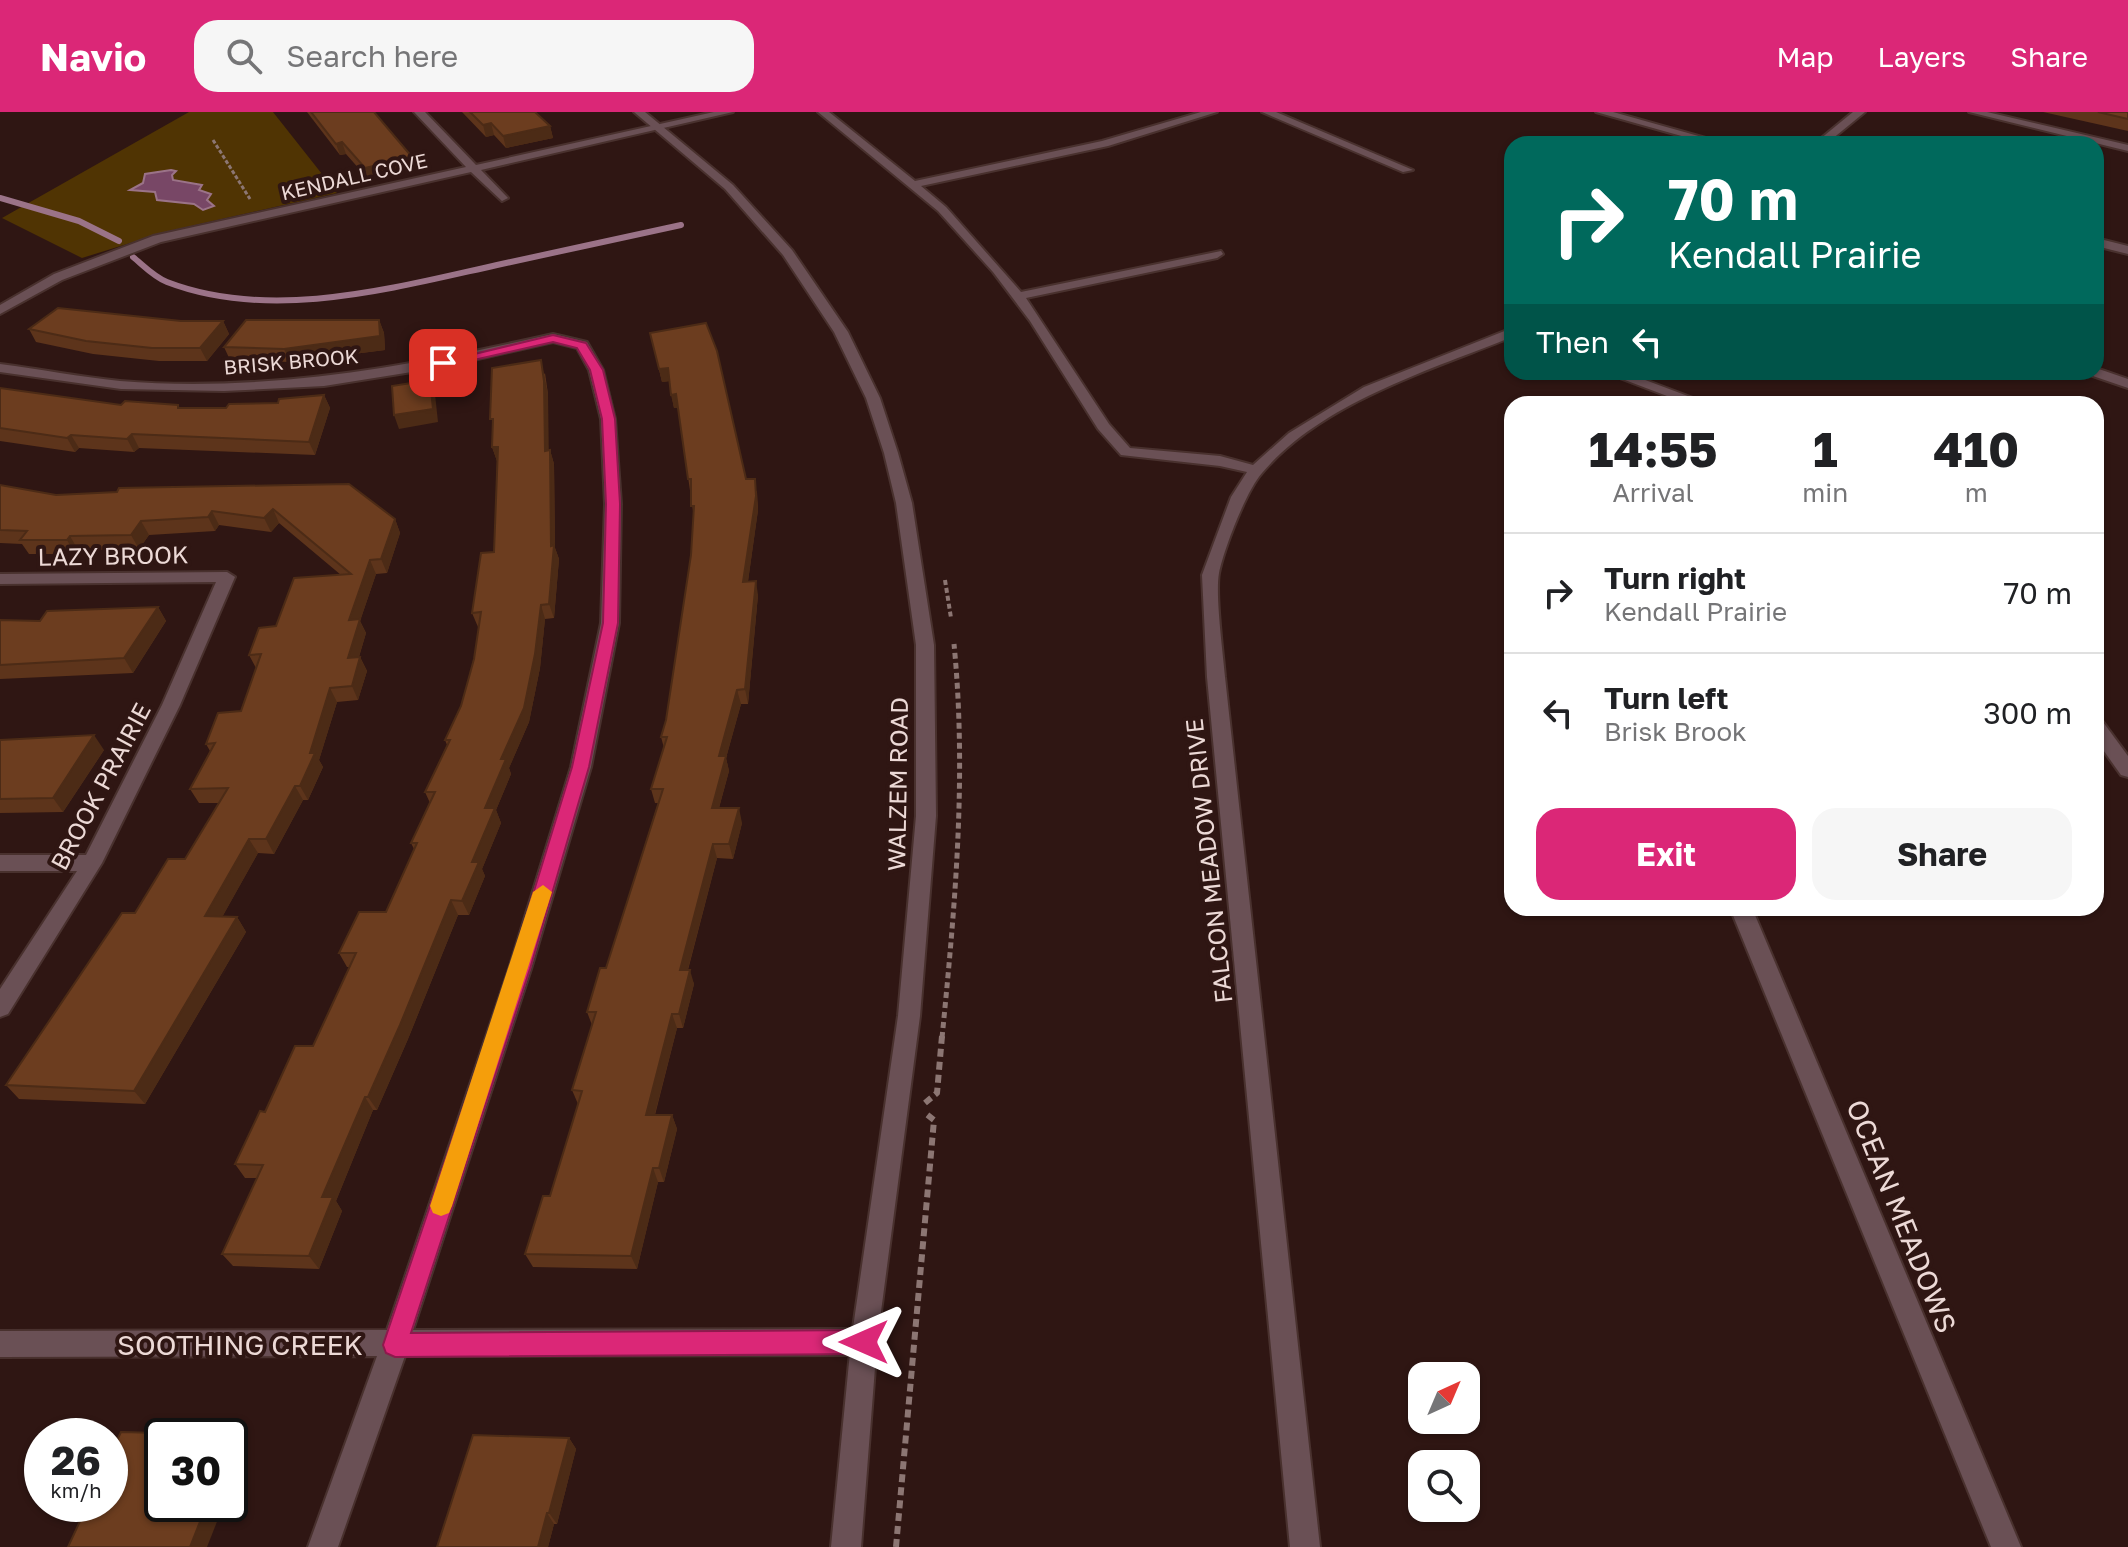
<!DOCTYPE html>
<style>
body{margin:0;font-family:"Golos Text",sans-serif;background:#f6f6f6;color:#202124;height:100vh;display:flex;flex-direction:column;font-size:30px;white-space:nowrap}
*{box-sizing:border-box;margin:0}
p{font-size:26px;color:#757577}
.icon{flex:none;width:44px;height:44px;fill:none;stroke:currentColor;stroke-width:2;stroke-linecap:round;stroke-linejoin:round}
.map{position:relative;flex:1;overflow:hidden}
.drawer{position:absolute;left:1504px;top:284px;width:600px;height:520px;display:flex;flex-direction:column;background:#fff;border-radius:24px;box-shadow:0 2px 6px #0004}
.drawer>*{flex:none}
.hud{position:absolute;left:1504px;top:24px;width:600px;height:244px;border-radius:24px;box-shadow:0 2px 6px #0004;background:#00695c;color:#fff;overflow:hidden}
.needle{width:52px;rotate:44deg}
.tools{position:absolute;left:1408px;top:1250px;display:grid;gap:16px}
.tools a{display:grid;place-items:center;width:72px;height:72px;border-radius:16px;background:#fff;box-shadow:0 2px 6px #0004;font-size:40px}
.speed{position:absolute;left:24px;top:1306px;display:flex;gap:16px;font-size:40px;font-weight:700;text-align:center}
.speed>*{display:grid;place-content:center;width:104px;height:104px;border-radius:50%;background:#fff;box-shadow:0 2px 6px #0004;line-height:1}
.speed small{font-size:20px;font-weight:400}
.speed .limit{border:4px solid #111;border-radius:12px;background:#fff;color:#111}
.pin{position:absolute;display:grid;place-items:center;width:68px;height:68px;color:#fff;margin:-34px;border-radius:16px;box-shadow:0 4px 12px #0006}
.me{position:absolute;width:88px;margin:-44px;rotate:270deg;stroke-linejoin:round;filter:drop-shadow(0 0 6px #0008)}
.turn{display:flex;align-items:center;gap:28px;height:168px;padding:0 32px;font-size:36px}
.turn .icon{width:104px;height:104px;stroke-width:2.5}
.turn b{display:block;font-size:56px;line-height:68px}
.then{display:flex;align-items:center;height:76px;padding:0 32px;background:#0003;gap:16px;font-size:30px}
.eta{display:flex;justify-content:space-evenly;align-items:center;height:136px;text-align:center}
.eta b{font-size:48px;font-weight:700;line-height:56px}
.primary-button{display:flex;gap:16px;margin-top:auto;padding:16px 32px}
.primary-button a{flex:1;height:92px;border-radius:24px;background:#db2777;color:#fff;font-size:32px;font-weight:700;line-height:92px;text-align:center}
.primary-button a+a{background:#f6f6f6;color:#202124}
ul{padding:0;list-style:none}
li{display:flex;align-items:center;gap:24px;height:120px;padding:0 32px;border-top:2px solid #e0e0e0}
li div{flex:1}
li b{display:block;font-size:30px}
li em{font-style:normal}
header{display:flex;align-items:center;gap:48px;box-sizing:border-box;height:112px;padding:0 40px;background:#db2777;color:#fff}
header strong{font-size:38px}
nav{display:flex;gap:44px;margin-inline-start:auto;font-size:28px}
.search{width:560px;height:72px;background:#f6f6f6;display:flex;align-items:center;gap:20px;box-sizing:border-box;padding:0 28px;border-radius:24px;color:#757577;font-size:30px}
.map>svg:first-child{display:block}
</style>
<header>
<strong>Navio</strong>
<div class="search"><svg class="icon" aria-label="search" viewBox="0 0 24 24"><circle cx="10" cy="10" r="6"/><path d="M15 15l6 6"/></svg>Search here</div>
<nav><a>Map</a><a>Layers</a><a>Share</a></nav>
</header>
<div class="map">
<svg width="2128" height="1435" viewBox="0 0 2128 1435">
<rect width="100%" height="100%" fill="#2f1613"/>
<path fill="#503403" d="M189,0h84l64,81 -168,38 -87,27 -80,-40z"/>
<path fill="#784766" stroke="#9b7388" stroke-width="2" d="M171,58l5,1 -4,4 1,5 29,5 -3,5 12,4 -4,6 7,6 -11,4 -9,-6 -37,-4 -2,-8 -25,-2 13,-7 2,-9z"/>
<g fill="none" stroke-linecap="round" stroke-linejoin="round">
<g stroke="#9b7388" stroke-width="6">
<path d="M0,86l79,23 40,20"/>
<path d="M133,145c11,9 21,20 34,25 104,40 226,6 330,-17 61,-13 123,-27 184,-40"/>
</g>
<g stroke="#49312e" stroke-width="4">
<g id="minor">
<path d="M414,0h11l51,53 238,-53h19l-252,58 27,28 -6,3 -31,-29 -310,70 -99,38 -62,34v-9l54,-31 99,-38 313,-69z"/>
<path d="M818,0h11l86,69 187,-40 99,-29h16l-109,34 -187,40 25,21 75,85 200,-41 2,3 -6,4 -191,40 83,126 21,24 90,8 33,9 36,-32 75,-46 148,-59v9c-82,33 -191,66 -250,136 -16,18 -38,76 -43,100 -4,22 4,79 6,104l95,870h-30l-83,-870 -5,-102 29,-78 16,-25 -27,-6 -99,-11 -23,-26 -68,-108 -37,-49 -55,-61z"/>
<path d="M1262,0h14l137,58 -10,2z"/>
<path d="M1596,0h17l114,32h-17z"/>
<path d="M1853,0h12l-39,32h-12z"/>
<path d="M1969,0h18l141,33v6z"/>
<path d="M2096,126l32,8v8l-32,-8z"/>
<path d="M553,222l34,8 16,28 12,49 6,85 -2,119 -28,144 -60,202 -118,361 451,-1 10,4 3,9 -3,9 -10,4 -459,1 -67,191h-30l69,-191 -377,1v-26l387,-1 122,-361 62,-202 30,-144 4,-119 -4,-85 -12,-49 -12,-22 -24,-6 -110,25 -119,19 -100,5 -103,-2 -121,-17v-8c40,5 80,13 120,17 147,12 291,-15 433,-47z"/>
<path d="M2096,256l32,11v9l-38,-13 -2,-3h8z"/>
<path d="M1604,260h20l85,32h-21z"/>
<path d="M227,460l8,5 -55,128 -78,158 -94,151 -8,3v-28l77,-118h-77v-16h86l76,-150 54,-123 -216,2v-10z"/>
<path d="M2096,608l7,2 25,34v21l-7,-2 -25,-35z"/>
<path d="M1730,796h22l269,639h-30z"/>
</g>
</g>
<g stroke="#49312e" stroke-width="4">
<path id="tertiary" d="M634,0h11l88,73 59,65 56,82 32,66 18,55 14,50 22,142 2,171 -16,200 -43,326 -16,205h-30l20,-205 47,-326 18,-200v-171l-20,-142 -12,-50 -18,-55 -32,-66 -51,-77 -58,-66z"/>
</g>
<path stroke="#8c7673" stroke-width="3" stroke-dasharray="4 2" stroke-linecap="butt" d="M213,28l37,59"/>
<path stroke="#8c7673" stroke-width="4" stroke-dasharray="5 3" stroke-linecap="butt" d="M945,468l6,38"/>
<path stroke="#8c7673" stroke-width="5" stroke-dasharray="6 4" stroke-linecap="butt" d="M942,926c13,-132 25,-261 12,-394"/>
<g stroke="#8c7673" stroke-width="6" stroke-dasharray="8 5" stroke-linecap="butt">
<path d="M925,991l12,-10 5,-57"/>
<path d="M896,1435l38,-427 -9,-7"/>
</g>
<use href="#minor" fill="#6a5055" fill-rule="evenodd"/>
<use href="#tertiary" fill="#6a5055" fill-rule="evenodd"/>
</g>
<g fill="#5d341b">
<path d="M307,0h67l42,57 -47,11 -23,-26 -6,1z"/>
<path d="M462,0h73l15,14 3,12 -47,10 -12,-13 -8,2z"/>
<path d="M2043,0h85v19z"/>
<path d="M379,208l5,13 1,17 -95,12 -60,-2 -6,-13z"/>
<path d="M181,209h42l6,13 -22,27h-48l-66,-7 -57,-12 -7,-13z"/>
<path d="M650,221l96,146 11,13 1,18 -10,71 10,14 -10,109h-7l-15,54 3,13 -10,37 23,15 -9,36 -16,-1 -29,112 6,14 -11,44h-6l-22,87h17l5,14 -13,53h-6l-21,87 -104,-2 -8,-13 25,-58 28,-92 -6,-14 20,-65 -5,-13 19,-44 52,-165h-3l-4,-14 13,-41 -3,-11 5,-17 25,-165 3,-37 -16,-110h-4l-5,-27 -7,1z"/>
<path d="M545,261l3,21v57l2,-1 4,14 1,84 4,11 -5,59 -9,1 -5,49 -11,54 -20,46 2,6 -15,36 5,13 -19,46 3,7 -16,39h-11l-50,124 -31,71h-4l-37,91 6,10 -23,58 -86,-3 -11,-12 35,-76h-12l-10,-14 30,-52 48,-66 37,-79h-3l-8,-14 47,-41 28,-63 -3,-6 19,-40 -5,-11 22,-47 -2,-5 16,-34 13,-47 5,-32h-1l-6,-14 22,-61 3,-91 -5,-14z"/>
<path d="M0,276l121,17h57l2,3h46l52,-5 46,-8 6,13 -15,47 -176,-7 -5,4 -55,-4 -4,4 -75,-11z"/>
<path d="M0,373l56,10 61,-3 278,27 5,14 -13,40 -11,1 -16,47 6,12 -7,24h1l7,14 -9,29 -21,2 -18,58 4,7 -15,33h-5l-29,54 -16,-1 -36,64h15l9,15 -101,172 -126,-5 -13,-14 129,-172 50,-54 34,-56h-20l-9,-14 20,-38 -4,-7 35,-33 15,-43 -7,-13 27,-29 65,-51 -62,-52 -8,9 -52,-7 -4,6 -66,4 -10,14 -61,1 -3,4h-46l-7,-10 -22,-1z"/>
<path d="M158,495l8,14 -33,52 -133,6v-59l40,1z"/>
<path d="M0,628l104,10 -41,62 -63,1z"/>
<path d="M569,1326l7,11 -19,75h-3l-6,23h-111z"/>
</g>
<g fill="#4c2b16">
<path d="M491,11l3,12 -8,2 -3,-12z"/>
<path d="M550,14l3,12 -47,10 -3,-12z"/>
<path d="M342,30l4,12 -6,1 -4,-11z"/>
<path d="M412,45l4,12 -47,11 -4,-12z"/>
<path d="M379,208l5,13 1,17 -95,12 -6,-13z"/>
<path d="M223,209l6,13 -22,27 -7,-13z"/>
<path d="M541,248l7,34 1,71 -4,-14z"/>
<path d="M668,256l3,13 -9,1 -3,-13z"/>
<path d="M430,268l5,14 3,28 -39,7 -5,-14z"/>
<path d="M676,282l3,14h-5l-3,-13z"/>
<path d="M324,283l6,13 -15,47 -6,-13z"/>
<path d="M132,322l7,14 -5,4 -7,-13z"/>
<path d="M71,323l8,13 -4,4 -8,-14z"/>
<path d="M492,335h6l-1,14z"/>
<path d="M550,338l4,14 1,84 4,11 -5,59 -5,-14 2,-58z"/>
<path d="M755,367l3,31 -12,86 -3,-14z"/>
<path d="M273,397l6,14 -8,9 -7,-14z"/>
<path d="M212,399l7,14 -4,6 -7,-14z"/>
<path d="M395,407l5,14 -13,40 -6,-14z"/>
<path d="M141,409l8,14 -10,14 -8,-14z"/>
<path d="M70,424l8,14 -3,4 -8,-14z"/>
<path d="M370,448l6,14 -16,47 6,12 -12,40 -6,-15 1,-38z"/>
<path d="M756,469l2,14 -10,109 -3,-15z"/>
<path d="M541,493l4,14 -5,49 -11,54 -20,46 2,6 -15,36 5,13 -19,46 3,7 -16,39 -7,-14 23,-93 16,-49z"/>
<path d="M158,495l8,14 -33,52 -9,-15z"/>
<path d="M360,545l7,14 -9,29 -6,-14z"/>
<path d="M330,576l7,14 -18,58 4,7 -15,33 -8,-14z"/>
<path d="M737,578l4,14 -15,54 3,13 -14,51 -3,-14 7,-52z"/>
<path d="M94,623l10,15 -41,62 -10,-14z"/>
<path d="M295,674l8,14 -29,54 -8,-15z"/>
<path d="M739,696l3,15 -9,36 -4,-15z"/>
<path d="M249,727l9,14 -43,77 -10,-14z"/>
<path d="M713,732l4,14 -33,126 -4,-14z"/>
<path d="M451,788l7,15 -50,124 -31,71 -9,-13z"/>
<path d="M237,805l9,15 -101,172 -11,-13z"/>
<path d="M690,858l4,14 -11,44 -4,-14z"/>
<path d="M672,902l5,14 -26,101 -5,-14z"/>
<path d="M365,985l8,13 -37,91 6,10 -23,58 -10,-13 13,-59z"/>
<path d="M672,1003l5,14 -13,53 -5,-14z"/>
<path d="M653,1056l5,14 -21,87 -6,-13z"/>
<path d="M235,1323l12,11 -17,43v-41z"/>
<path d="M569,1326l7,11 -19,75 -8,-11z"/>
<path d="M207,1392h17l-17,43h-17z"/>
<path d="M547,1401l7,11 -6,23h-10z"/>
</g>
<g fill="#6c3d1f" stroke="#4c2b16" stroke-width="2">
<path d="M311,0h63l38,45 -47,11 -23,-26 -6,2z"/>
<path d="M470,0h65l15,14 -47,10 -12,-13 -8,2z"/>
<path d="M2098,0h30v7z"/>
<path d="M58,196l123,13h42l-23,27h-48l-66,-7 -57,-12z"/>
<path d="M246,208h133l1,16 -96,13 -60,-2z"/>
<path d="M706,211l11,28 29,128h9l1,17 -13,86 13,-1 -11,108 -8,1 -18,66h7l-14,52h27l-10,36h-16l-33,126h10l-11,44h-7l-26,101h26l-13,53h-6l-22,88 -106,-2 18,-58h7l32,-105 -10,-1 24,-78h-9l13,-44h6l57,-179h-12l16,-52h-6l5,-17 25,-165 3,-49h-3v-27h-3l-12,-85 -5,1 -3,-27 -9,1 -9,-36z"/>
<path d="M541,248l3,21 1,70 5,-1 1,96 3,-1 -5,59 -8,1 -6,49 -11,54 -23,51h5l-21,49h10l-23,54h7l-17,39 -11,-1 -51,125 -32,72h-3l-43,100h11l-24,59 -87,-2 41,-89 -28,-1 25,-53 5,1 30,-66h18l43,-93h-17l20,-41h27l31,-69h-6l24,-51h-10l25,-52h-5l16,-34 13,-47 7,-47 -9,1 9,-60 13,-1 4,-105h-6l1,-28h-3l2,-51z"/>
<path d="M430,268l3,29 -39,6 -2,-29z"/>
<path d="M0,276l121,17 4,-4 53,4v3h48l3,-4 49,-1 1,-4 45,-4 -15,47 -177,-8 -5,5 -56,-4 -4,3 -67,-10z"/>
<path d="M349,372l46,35 -14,40 -11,1 -21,60 11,-1 -12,39 12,-1 -8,29 -22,2 -20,65h5l-15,33h-5l-29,53h-17l-44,77 32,1 -103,174 -128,-6 116,-172h13l33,-54h17l43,-71 -38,1 25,-46 -9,1 12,-31 23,-2 20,-57 -12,1 10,-27 17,-2 18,-48 57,-4 -78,-65 -9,9 -52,-7 -4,6 -67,4 -10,14 -61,1 -3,4h-47l7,-9 -27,-1v-45l56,10 61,-3 2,-4z"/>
<path d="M158,495l-34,51 -124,7v-45l40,1 7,-10z"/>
<path d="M94,623l-41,63 -53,1v-59z"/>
<path d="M121,1320l114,3 -5,13v-12h-68v68h45l-17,43h-122l20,-43h22v-49z"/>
<path d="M473,1323l96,3 -20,75h-2l-9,34h-101z"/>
</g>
<path fill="#db2777" stroke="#8e194d" stroke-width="2" d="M553,223l33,8 17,27 12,49 5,85 -2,119 -29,144 -59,202 -119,364 453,-3 9,4 3,8 -3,8 -9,4 -469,3 -9,-4 -3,-8 127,-376 62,-202 31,-144 3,-119 -4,-85 -12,-49 -13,-22 -24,-6 -110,25 -6,-4z"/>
<path fill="#f59e0b" d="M543,773l9,7 -100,314 -3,7 -8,3 -8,-3 -3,-7 103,-314z"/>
<g text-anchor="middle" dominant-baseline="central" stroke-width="8" stroke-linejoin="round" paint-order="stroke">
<g font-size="20" fill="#ecd9d6" stroke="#2f1613">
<text transform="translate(354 64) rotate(-13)">KENDALL COVE</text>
<text transform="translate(291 249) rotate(-5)">BRISK BROOK</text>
</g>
<g font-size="24" fill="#ecd9d6" stroke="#2f1613">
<text transform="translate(113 443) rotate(-1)">LAZY BROOK</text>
<text transform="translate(897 672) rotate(-89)">WALZEM ROAD</text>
<text transform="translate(100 674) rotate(-62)">BROOK PRAIRIE</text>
<text transform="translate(1208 749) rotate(-96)">FALCON MEADOW DRIVE</text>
</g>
<g font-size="28" fill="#ecd9d6" stroke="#2f1613">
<text transform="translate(1902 1104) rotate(68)">OCEAN MEADOWS</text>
<text x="240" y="1232">SOOTHING CREEK</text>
</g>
</g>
</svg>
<div class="tools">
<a><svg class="needle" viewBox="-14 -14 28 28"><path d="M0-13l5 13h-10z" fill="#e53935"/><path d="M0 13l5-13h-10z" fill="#757577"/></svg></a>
<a><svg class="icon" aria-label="search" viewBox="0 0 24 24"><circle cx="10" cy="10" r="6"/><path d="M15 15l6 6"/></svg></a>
</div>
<div class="speed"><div>26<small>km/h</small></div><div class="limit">30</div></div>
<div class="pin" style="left:443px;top:251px;background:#d93025"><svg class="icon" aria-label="arrive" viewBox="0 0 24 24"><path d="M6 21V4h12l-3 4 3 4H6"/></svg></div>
<svg class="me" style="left:864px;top:1230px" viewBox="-20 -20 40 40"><path d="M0-17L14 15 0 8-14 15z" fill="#db2777" stroke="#fff" stroke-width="4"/></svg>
<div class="hud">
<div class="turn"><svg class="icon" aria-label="right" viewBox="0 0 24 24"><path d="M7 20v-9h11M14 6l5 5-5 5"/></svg><div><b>70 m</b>Kendall Prairie</div></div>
<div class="then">Then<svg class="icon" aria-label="left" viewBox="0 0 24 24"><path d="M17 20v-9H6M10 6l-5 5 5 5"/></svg></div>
</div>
<section class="drawer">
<div class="eta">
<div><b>14:55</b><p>Arrival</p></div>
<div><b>1</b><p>min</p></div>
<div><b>410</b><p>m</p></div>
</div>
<ul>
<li><svg class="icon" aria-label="right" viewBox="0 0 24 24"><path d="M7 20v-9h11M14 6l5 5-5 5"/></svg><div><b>Turn right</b><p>Kendall Prairie</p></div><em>70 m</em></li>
<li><svg class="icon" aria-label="left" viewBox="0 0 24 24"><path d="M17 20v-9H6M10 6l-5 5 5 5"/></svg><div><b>Turn left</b><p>Brisk Brook</p></div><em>300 m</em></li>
</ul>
<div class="primary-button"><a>Exit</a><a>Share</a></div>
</section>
</div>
